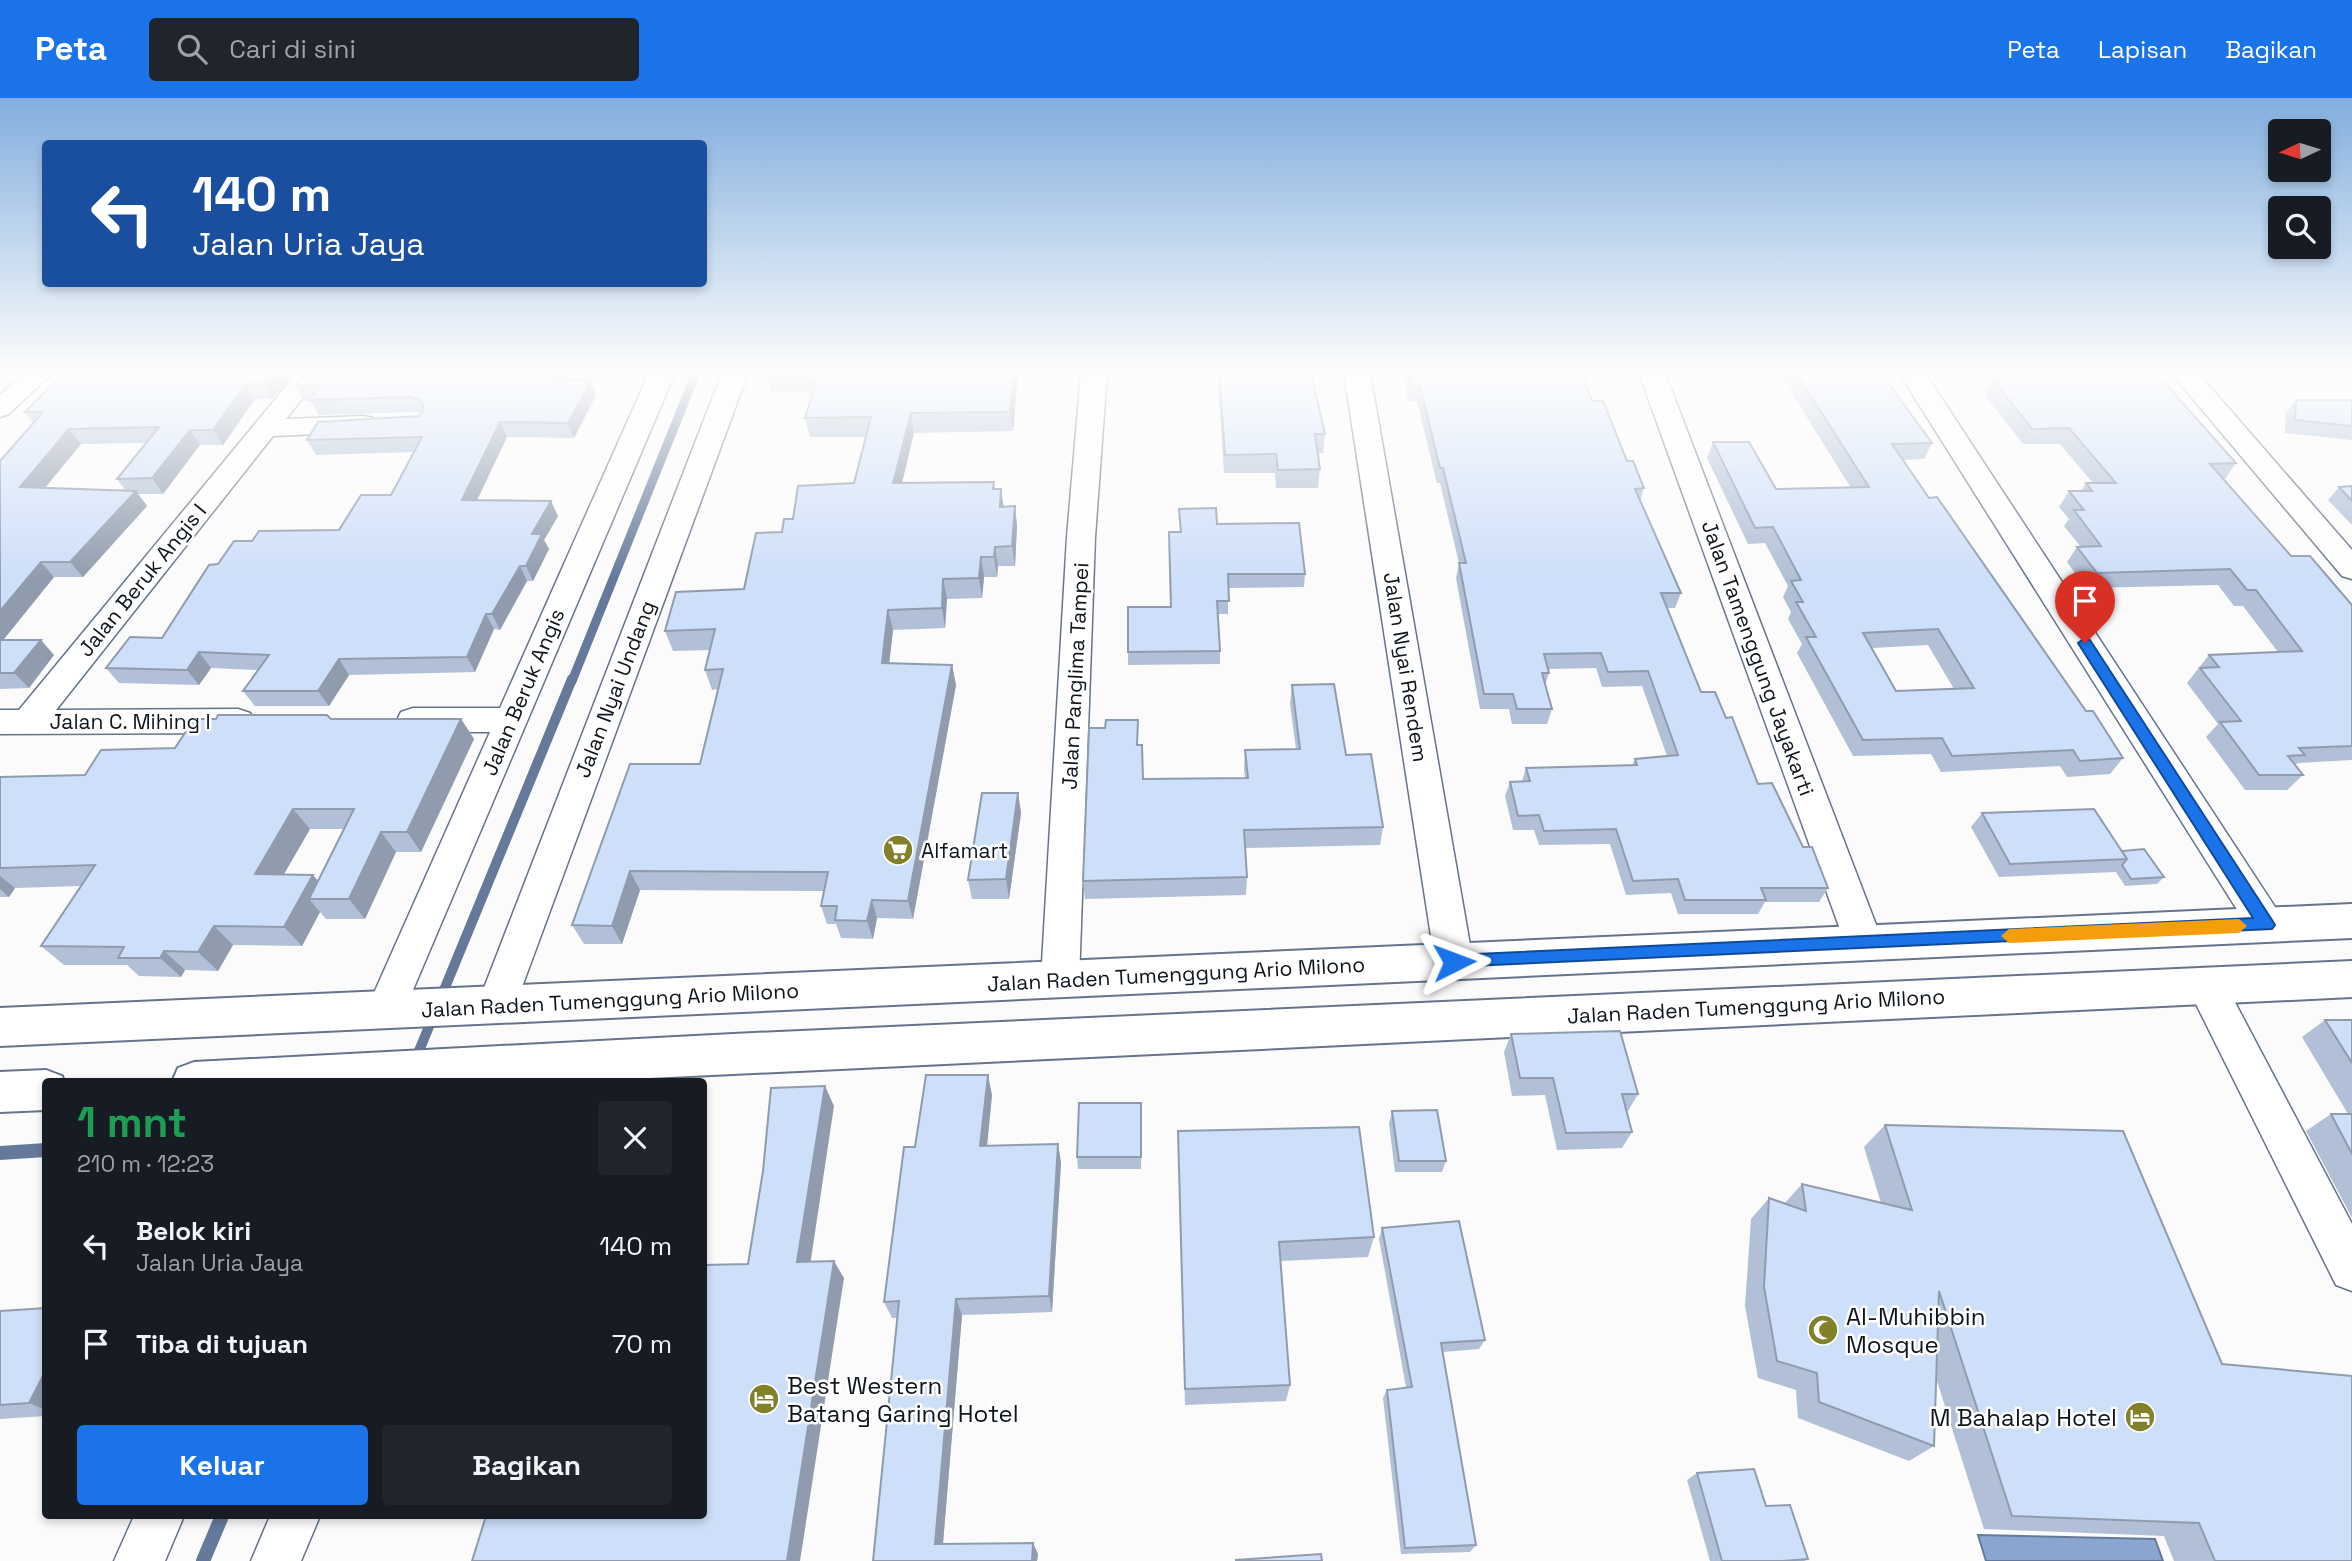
<!DOCTYPE html>
<html lang="id">
<meta charset="utf-8">
<style>
body{margin:0;font-family:"Space Grotesk",sans-serif;background:#20242c;color:#f1f3f6;height:100vh;display:flex;flex-direction:column;font-size:26px;white-space:nowrap}
*{box-sizing:border-box;margin:0}
p{font-size:23px;color:#9ea1a6}
.icon{flex:none;width:38px;height:38px;fill:none;stroke:currentColor;stroke-width:2;stroke-linecap:round;stroke-linejoin:round}
.map{position:relative;flex:1;overflow:hidden}
.panel{position:absolute;left:42px;top:980px;width:665px;height:441px;display:flex;flex-direction:column;background:#171b24;border-radius:7px;box-shadow:0 4px 10px #0003}
.panel>*{flex:none}
.guide{position:absolute;left:42px;top:42px;width:665px;height:147px;border-radius:7px;box-shadow:0 4px 10px #0003;background:#1a4fa0;color:#fff;overflow:hidden}
.needle{width:46px;rotate:266deg}
.buttons{position:absolute;left:2268px;top:21px;display:grid;gap:14px}
.buttons a{display:grid;place-items:center;width:63px;height:63px;border-radius:7px;background:#171b24;box-shadow:0 4px 10px #0003;font-size:35px}
.pin{position:absolute;display:grid;place-items:center;width:60px;height:60px;color:#fff;margin:-72px -30px;border-radius:50% 50% 50% 0;rotate:-45deg;box-shadow:0 0 7px #0007}
.pin .icon{rotate:45deg}
.me{position:absolute;width:77px;margin:-38px;rotate:87deg;stroke-linejoin:round;filter:drop-shadow(0 0 5px #0008)}
.turn{display:flex;align-items:center;gap:24px;height:147px;padding:0 35px;font-size:32px}
.turn .icon{width:91px;height:91px;stroke-width:2.5}
.turn b{display:block;font-size:49px;line-height:60px}
.round{display:grid;place-items:center;flex:none;width:74px;height:74px;border-radius:7px;background:#20242c}
.overview{display:flex;align-items:center;justify-content:space-between;height:119px;padding:0 35px}
h1{font-size:42px;font-weight:600;line-height:52px;color:#1e9e55}
.action{display:flex;gap:14px;margin-top:auto;padding:14px 35px}
.action a{flex:1;height:80px;border-radius:7px;background:#1a73e8;color:#fff;font-size:28px;font-weight:600;line-height:80px;text-align:center}
.action a+a{background:#20242c;color:#f1f3f6}
ul{padding:0;list-style:none}
li{display:flex;align-items:center;gap:21px;height:98px;padding:0 35px}
li div{flex:1}
li b{display:block;font-size:26px}
li em{font-style:normal}
header{display:flex;align-items:center;gap:42px;box-sizing:border-box;height:98px;padding:0 35px;background:#1a73e8;color:#fff}
header strong{font-size:33px}
nav{display:flex;gap:38px;margin-inline-start:auto;font-size:24px}
.search{width:490px;height:63px;background:#20242c;display:flex;align-items:center;gap:18px;box-sizing:border-box;padding:0 24px;border-radius:7px;color:#9ea1a6;font-size:26px}
.map>svg:first-child{display:block}
</style>
<header>
<strong>Peta</strong>
<div class="search"><svg class="icon" aria-label="search" viewBox="0 0 24 24"><circle cx="10" cy="10" r="6"/><path d="M15 15l6 6"/></svg>Cari di sini</div>
<nav><a>Peta</a><a>Lapisan</a><a>Bagikan</a></nav>
</header>
<div class="map">
<svg width="2352" height="1463" viewBox="0 0 2352 1463">
<rect width="100%" height="100%" fill="#fbfbfb"/>
<path fill="#8aa6d0" stroke="#657a9b" stroke-width="2" d="M1978,1437l177,4 8,22h-177z"/>
<g fill="none" stroke-linecap="round" stroke-linejoin="round">
<path stroke="#657a9b" stroke-width="9" d="M572,583l124,-308"/>
<path stroke="#657a9b" stroke-width="10" d="M414,965l158,-384"/>
<g stroke="#657a9b" stroke-width="14">
<path d="M0,1055l46,-3"/>
<path d="M203,1463l19,-45"/>
</g>
<g stroke="#64748b" stroke-width="3">
<g id="minor">
<path d="M24,275h28l-43,41 -9,3v-22z"/>
<path d="M297,275h26l-37,46 78,-3 9,2 4,6 -4,6 -9,2 -91,4 -217,274 182,-1 12,4 4,8 -4,8 -12,4 -238,1v-24h19z"/>
<path d="M649,275h26l-271,638 -5,12 -14,5 -14,-5 -5,-12 124,-279h-77l-12,-4 -4,-8 4,-8 12,-4h87z"/>
<path d="M722,275h26l-233,633 -5,12 -14,5 -14,-5 -5,-12z"/>
<path d="M1081,275h26l-12,164 -16,443 -5,11 -14,5 -14,-5 -5,-11 26,-443z"/>
<path d="M1344,275h26l103,589 -6,11 -13,5 -13,-5 -6,-11z"/>
<path d="M1639,275h26l218,570 -6,11 -13,5 -13,-5 -6,-11z"/>
<path d="M1899,275h26l354,540 6,11 -6,11 -13,4 -13,-4z"/>
<path d="M2171,275h27l154,177v29l-10,-3z"/>
<path d="M2206,872l14,4 132,250v67l-16,-6 -149,-299 5,-12z"/>
<path d="M134,1418h50l-19,45h-51z"/>
<path d="M270,1418h50l-19,45h-50z"/>
</g>
</g>
<g stroke="#64748b" stroke-width="4">
<g id="highway">
<path d="M2352,806v34l-2352,108v-38z"/>
<path d="M2352,863v36l-1785,85h-395l6,-14 16,-6 539,-28z"/>
<path d="M46,972l16,6 2,6h-18v28l-46,2v-40z"/>
</g>
</g>
<use href="#minor" fill="#fff" fill-rule="evenodd"/>
<use href="#highway" fill="#fff" fill-rule="evenodd"/>
</g>
<g fill="#b1c0d6" fill-rule="evenodd">
<path d="M295,275l-23,26h-17l-32,46h-23l-37,49h-25l9,12 -64,71h-29l-51,63 51,15 -25,33 -29,1v-228l33,-38 -8,-11zM146,345l-29,36 9,12 -81,-3 36,-44z"/>
<path d="M305,275h267l-3,7 27,15 -22,43 -67,-1 -30,63 81,16 -14,24 5,9 -16,32h-6l-27,49 -6,-1 -19,43 -126,3 -20,31h-74l-12,-15 16,-21 -48,-2 -12,17 -80,-2 -13,-15 56,-30 56,-74 34,-23 87,-11 52,-35 23,-43 -98,3 -9,-15 112,-24 2,-2 -4,-2 -98,3 -9,-14h-6l-9,-16z"/>
<path d="M766,275h252l-5,58 -99,2 -12,50 92,-1 1,7h6l2,18 12,-1 2,20 -2,40h-17l-1,11h-13l-2,21 -35,1 -2,29 -52,2 -4,34 63,1 4,20 -43,234 -36,-1 -4,21 -32,-1 -5,-14h-9l-6,-18 3,-15 -184,-1 -18,54h-38l-12,-19 128,-161 18,-75 -6,1 -7,-20 5,-20 -37,1 -8,-20 79,-42 38,-57 11,-13 61,-36 12,-46h-56l-5,-19 6,-19 -2,-7 -39,-1z"/>
<path d="M1217,275h94l14,61 -2,19h-6l3,16 -2,19h-42l-1,-15h-51z"/>
<path d="M1401,275h181l10,28 52,87 -4,13 41,92 -6,15h-8l34,84 25,26 32,66 45,63 25,41 -9,14h-54l-7,12h-80l-7,-21 -45,2 -16,-51 -71,1 -5,-15h-21l-8,-34 5,-14 12,-1 4,-13 106,-3 3,-6 32,-3 -25,-70 -40,1 -6,-19 -48,1 1,4 -4,12 7,24 -5,15h-35l-3,-15h-29l-24,-131 3,-15 -19,-80h-3l-20,-82 -8,1z"/>
<path d="M1785,275h11l136,70 -8,16 -21,1 26,38 157,213 37,47 -13,16 -43,3 -7,-11 -119,6 -10,-18 -78,2 -56,-103 5,-9 -14,-25 3,-7 -8,-15 5,-11 -23,-43 -17,1 -41,-86 6,-16 63,47 75,-1 -68,-109zM1928,547l26,44 -58,2 -24,-43z"/>
<path d="M2018,275h138l80,90 -11,16h-2l68,77 61,49v155l-54,3 -3,2 8,10 -16,15h-42l-39,-53 12,-13 -31,-41 22,-28 69,-3 -35,-46h-9l-16,-21 -132,3 -19,-26 10,-15 3,-1 -16,-20 5,-7 -10,-12 10,-16h12l5,-8h7l-33,-39h-37l-38,-49 8,-15 30,-2z"/>
<path d="M2296,302h56v40l-67,-7 1,-20z"/>
<path d="M2352,388v39l-24,-25 11,-13z"/>
<path d="M1179,411l38,15 88,50 -1,13 -76,1v26h-10l2,37v13l-92,1v-13l43,-45 9,-75z"/>
<path d="M1292,587l54,70 37,72 -3,18 -135,3 2,29 -1,18 -161,4 -2,-18 56,-136 4,34 102,-1 -1,-9 1,-19 51,-1 -6,-45z"/>
<path d="M331,621h130l13,20 -53,113h-25l-31,67h-39l-6,-7 -18,34 -69,-1 -15,26 -33,-1 -4,7 -42,-1 -12,-11h-63l-23,-19 40,-60 -66,2 -6,9h-9v-120l85,-2 90,-27zM310,731h34l-26,52 -34,-7z"/>
<path d="M1018,695l3,20 -12,86h-37l-4,-19z"/>
<path d="M1982,715l140,38 42,26 -7,7 -32,2 -9,-14 -117,5 -28,-50z"/>
<path d="M2325,922h27v198l-46,-87 25,-17h17l-46,-77z"/>
<path d="M1511,936l127,60 -10,17h-2l6,21 -10,16 -65,2 -12,-55 -33,1 -8,-44z"/>
<path d="M992,997l-5,51 71,-2 3,19 -9,149 -90,3 -19,229 95,10 -1,7h-164l24,-243h-5l-8,-16 31,-155z"/>
<path d="M1392,1013l54,50 -4,11h-47l-6,-49z"/>
<path d="M1142,1017l-1,54h-63l-1,-12z"/>
<path d="M1885,1027l337,239 130,197h-178l-10,-25 -180,-7 -48,-151 -2,68 -25,15 -111,-43 -2,-28 -38,-12 -13,-72 6,-87 18,-21 15,6 18,-20 79,19 -17,-56z"/>
<path d="M1178,1033l196,106 -6,20 -87,4 9,124 -4,16 -101,4z"/>
<path d="M1382,1130l103,112 -6,9 -36,3 33,193 -6,7 -69,2 -18,-156 4,-8 19,-3 -27,-148z"/>
<path d="M46,1210v108l-46,3v-108z"/>
<path d="M1697,1375l69,33 42,53 -4,2h-94l-23,-81z"/>
</g>
<g fill="#909cae">
<path d="M273,275h22l-23,26 -9,-15z"/>
<path d="M559,275h13l-10,22 -6,-15z"/>
<path d="M1014,275h4l-5,58 -3,-19z"/>
<path d="M591,282l5,15 -22,43 -6,-15z"/>
<path d="M246,286l9,15 -32,46 -10,-15z"/>
<path d="M911,315l3,20 -17,70 -4,-20z"/>
<path d="M500,324l7,15 -37,78 -8,-15z"/>
<path d="M69,331l12,15 -48,58 -13,-15z"/>
<path d="M190,332l10,15 -37,49 -11,-16z"/>
<path d="M1001,391l3,20 -4,-2z"/>
<path d="M136,393l11,15 -64,71 -13,-15z"/>
<path d="M551,403l7,15 -14,24 5,9 -16,32 -7,-15 6,-32z"/>
<path d="M1015,408l2,20 -2,40 -3,-20z"/>
<path d="M995,449l3,19 -1,11 -3,-20z"/>
<path d="M981,459l3,20 -2,21 -3,-20z"/>
<path d="M41,464l13,15 -54,67v-33z"/>
<path d="M520,468l7,15 -27,49 -8,-16z"/>
<path d="M943,481l4,20 -2,29 -3,-20z"/>
<path d="M888,512l5,20 -6,53 -5,-20z"/>
<path d="M486,516l8,15 -19,43 -8,-15z"/>
<path d="M41,542l13,15 -25,33 -15,-15z"/>
<path d="M199,554l12,16 -12,17 -12,-15z"/>
<path d="M339,561l10,16 -20,31 -11,-15z"/>
<path d="M952,567l4,20 -43,234 -5,-18z"/>
<path d="M461,621l13,20 -53,113 -14,-20z"/>
<path d="M1018,695l3,20 -12,86 -3,-20z"/>
<path d="M293,711l17,20 -37,64 -18,-19z"/>
<path d="M381,734l15,20 -31,67 -16,-20z"/>
<path d="M630,773l10,19 -18,54 -10,-18z"/>
<path d="M313,777l17,19 -21,5 11,13 -18,34 -18,-19z"/>
<path d="M0,778l15,12 -6,9 -9,-8z"/>
<path d="M872,802l5,18 -4,21 -6,-18z"/>
<path d="M214,828l19,19 -15,26 -20,-19z"/>
<path d="M164,853l21,19 -4,7 -21,-19z"/>
<path d="M988,977l4,20 -7,70 -5,-19z"/>
<path d="M825,988l9,20 -26,173 -11,-17z"/>
<path d="M1058,1046l3,19 -9,149 -3,-16z"/>
<path d="M834,1163l10,17 -44,283h-13z"/>
<path d="M956,1201l6,16 -20,240 -7,-11z"/>
<path d="M46,1272v40l-17,-7z"/>
<path d="M1033,1445l5,11 -1,7h-5z"/>
</g>
<g fill="#cedff9" stroke="#909cae" stroke-width="2" fill-rule="evenodd">
<path d="M63,275h210l-10,11h-17l-33,46h-23l-38,48 -35,1 42,-52 -90,2 -49,58 116,4 -66,71h-29l-41,49v-150l43,-49h-18z"/>
<path d="M305,275h254l-3,7h35l-23,43 -68,-1 -38,78 89,1 -19,33h10l-16,32h-6l-28,48h-6l-19,43 -128,2 -21,32h-75l26,-36 -70,-3 -12,18 -81,-2 24,-31 32,1 47,-73 9,-1 16,-23h18l7,-10 80,-1 22,-35h30l31,-58 -115,3 11,-18 101,-6 5,-7 -3,-9 -12,-3 -99,3 10,-14 -25,-1z"/>
<path d="M808,275h206l-4,39 -99,1 -18,70 101,-1 -1,7h8l-1,18 15,-1 -3,40 -17,1 -1,10h-13l-2,21 -36,1 -1,29 -54,2 -6,53 70,2 -44,236 -36,-1 -5,21 -32,-1 2,-14h-16l7,-34 -198,-1 -18,55 -40,-1 58,-161h70l23,-95 -18,1 10,-41 -50,2 11,-39 68,-3 12,-56 26,-1 2,-13h9l5,-33 56,-3 17,-66 -66,1 12,-38h-11z"/>
<path d="M1219,275h92l14,61h-10l5,35 -42,1 -2,-16 -51,1z"/>
<path d="M1408,275h174l10,28h11l24,60h6l11,27 -9,1 46,104h-20l40,99h14l11,26 6,-1 26,67 14,-1 31,64h9l16,41h-67l5,12h-81l-7,-21 -45,2 -17,-52 -72,2 -5,-16 -21,1 -8,-34 20,-1 -4,-13 111,-3 -2,-6 43,-4 -30,-84 -40,1 -7,-19 -57,1 5,19h-7l10,36h-35l-4,-15h-29l-25,-131h7l-23,-95h-3l-20,-81h-9z"/>
<path d="M1796,275h85l51,70 -40,1 37,54 8,-1 149,214h7l30,47 -43,3 -7,-11 -121,6 -10,-18 -79,2 -57,-103h10l-20,-35h7l-12,-21 10,-1 -28,-53 -18,1 -42,-86h36l27,47 93,-2zM1938,531l36,59 -78,3 -33,-58z"/>
<path d="M2039,275h117l80,90 -26,1 81,92h19l42,49v141l-53,2 6,7 -17,1 15,19h-44l-39,-53 21,-1 -41,-53 19,-1 -10,-12 93,-4 -46,-61h-9l-17,-21 -133,4 -20,-26 24,-1 -27,-36h10l-15,-19h23l-6,-8h30l-47,-55 -37,1 -39,-49 50,-3z"/>
<path d="M2296,302h56v26l-57,-6z"/>
<path d="M2352,388v15l-13,-14z"/>
<path d="M1216,410l1,16 82,-1 6,51h-77l1,27h-12l3,50 -92,1v-45h43l-2,-75h12l-2,-23z"/>
<path d="M0,542h41l-27,33h-14z"/>
<path d="M1334,586l12,71 25,-1 12,73 -139,3 3,47 -164,4 6,-153h16l1,-8h32l-1,25h5l1,34 105,-1 -3,-28 55,-1 -8,-64z"/>
<path d="M218,617h109l4,4h130l-54,113h-26l-32,67h-40l45,-90h-61l-38,65 58,1 -29,52 -70,-1 -16,26 -34,-1 -4,7h-42l6,-11 -83,-1 54,-81 -95,3v-91l85,-2 16,-25 74,-2 19,-29h22z"/>
<path d="M982,695h36l-12,86 -38,1z"/>
<path d="M2094,711l33,50 -117,5 -28,-51z"/>
<path d="M2144,751l20,28 -33,2 -9,-14 5,-6 -5,-8z"/>
<path d="M2325,922h27v43z"/>
<path d="M1620,933l18,63h-16l10,38 -66,1 -13,-55h-33l-9,-44z"/>
<path d="M926,977h62l-8,71 78,-2 -9,152 -93,3 -21,245 98,-1 -1,18h-159l26,-260 -15,1 20,-155h11z"/>
<path d="M825,988l-28,176 37,-1 -47,300h-315l14,-45h218v-251l44,-1 15,-93 8,-83z"/>
<path d="M1079,1005h62v54h-64z"/>
<path d="M1437,1012l9,51h-47l-7,-50z"/>
<path d="M2331,1016h21v40z"/>
<path d="M1885,1027l238,6 99,233 130,12v185h-137l-16,-38 -187,-7 -73,-225 -5,155 -115,-44 -2,-29 -40,-12 -13,-74 5,-89 37,13 -4,-27 110,26z"/>
<path d="M1359,1029l15,110 -95,5 11,143 -105,4 -7,-258z"/>
<path d="M1459,1123l26,119 -44,3 35,202 -71,3 -18,-158 25,-3 -30,-159z"/>
<path d="M46,1210v62l-17,33 -29,2v-94z"/>
<path d="M1754,1371l12,37 24,-1 18,54 -25,2h-61l-25,-88z"/>
<path d="M1321,1456l1,7h-86v-1z"/>
</g>
<linearGradient id="sky" x2="0" y2="1"><stop stop-color="#82aede"/><stop offset="0.57" stop-color="#fdfdfd"/><stop offset="1" stop-color="#fdfdfd" stop-opacity="0"/></linearGradient>
<rect width="2352" height="480" fill="url(#sky)"/>
<path fill="#1a73e8" stroke="#114b97" stroke-width="2" d="M2085,540l5,2 182,280 3,5 -3,4 -824,38 -2,-5 8,-7 799,-37 -175,-275z"/>
<path fill="#f59e0b" d="M2239,821l8,7 -8,7 -230,10 -8,-7 8,-7z"/>
<defs>
<g id="supermarket-disc" transform="scale(1.575)"><circle r="9.5" fill="#828028" stroke="#fff"/><path d="M-6-5.5h2.5l.6 2H6L4.5 2H-2.5L-4.4-4H-6ZM-1.5 3.2a1.3 1.3 0 1 0 .1 0ZM3 3.2a1.3 1.3 0 1 0 .1 0Z" fill="#fff"/></g>
<g id="mosque-disc" transform="scale(1.575)"><circle r="9.5" fill="#828028" stroke="#fff"/><path d="M3.5-4.9A6 6 0 1 0 3.5 4.9A5 5 0 1 1 3.5-4.9Z" fill="#fff"/></g>
<g id="hotel-disc" transform="scale(1.575)"><circle r="9.5" fill="#828028" stroke="#fff"/><path d="M-6-4.5h1.5V1H6V5H4.5V3h-9V5H-6ZM-4 0a1.8 1.8 0 1 1 3.6 0ZM.5 0V-2.5h3Q6-2.5 6 0Z" fill="#fff"/></g>
</defs>
<g fill-rule="evenodd">
<use href="#supermarket-disc" x="898" y="752"/>
<use href="#mosque-disc" x="1823" y="1232"/>
<use href="#hotel-disc" x="764" y="1301"/>
<use href="#hotel-disc" x="2140" y="1319"/>
</g>
<g text-anchor="middle" dominant-baseline="central" stroke-width="5" stroke-linejoin="round" paint-order="stroke">
<g font-size="21" fill="#0f151e" stroke="#fff">
<text transform="translate(142 482) rotate(-51)">Jalan Beruk Angis I</text>
<text transform="translate(1758 560) rotate(70)">Jalan Tamenggung Jayakarti</text>
<text transform="translate(1406 569) rotate(81)">Jalan Nyai Rendem</text>
<text transform="translate(1075 578) rotate(-87)">Jalan Panglima Tampei</text>
<text transform="translate(615 591) rotate(-69)">Jalan Nyai Undang</text>
<text transform="translate(523 594) rotate(-67)">Jalan Beruk Angis</text>
<text x="130" y="623">Jalan C. Mihing I</text>
<text transform="translate(1176 876) rotate(-3)">Jalan Raden Tumenggung Ario Milono</text>
<text transform="translate(610 902) rotate(-3)">Jalan Raden Tumenggung Ario Milono</text>
<text transform="translate(1756 908) rotate(-3)">Jalan Raden Tumenggung Ario Milono</text>
</g>
<g font-size="21" fill="#0f151e" stroke="#fff" text-anchor="start">
<text x="921" y="752">Alfamart</text>
</g>
<g font-size="24" fill="#0f151e" stroke="#fff" text-anchor="start">
<text x="1846" y="1218">Al-Muhibbin<tspan x="1846" dy="28">Mosque</tspan></text>
<text x="787" y="1287">Best Western<tspan x="787" dy="28">Batang Garing Hotel</tspan></text>
<text x="2117" y="1319" text-anchor="end">M Bahalap Hotel</text>
</g>
</g>
</svg>
<div class="buttons">
<a><svg class="needle" viewBox="-14 -14 28 28"><path d="M0-13l5 13h-10z" fill="#e53935"/><path d="M0 13l5-13h-10z" fill="#9ea1a6"/></svg></a>
<a><svg class="icon" aria-label="search" viewBox="0 0 24 24"><circle cx="10" cy="10" r="6"/><path d="M15 15l6 6"/></svg></a>
</div>
<div class="pin" style="left:2085px;top:545px;background:#d93025"><svg class="icon" aria-label="arrive" viewBox="0 0 24 24"><path d="M6 21V4h12l-3 4 3 4H6"/></svg></div>
<svg class="me" style="left:1454px;top:864px" viewBox="-20 -20 40 40"><path d="M0-17L14 15 0 8-14 15z" fill="#1a73e8" stroke="#fff" stroke-width="4"/></svg>
<div class="guide">
<div class="turn"><svg class="icon" aria-label="left" viewBox="0 0 24 24"><path d="M17 20v-9H6M10 6l-5 5 5 5"/></svg><div><b>140 m</b>Jalan Uria Jaya</div></div>
</div>
<section class="panel">
<div class="overview"><div><h1>1 mnt</h1><p>210 m · 12:23</p></div><a class="round"><svg class="icon" aria-label="close" viewBox="0 0 24 24"><path d="M6 6l12 12M18 6L6 18"/></svg></a></div>
<ul>
<li><svg class="icon" aria-label="left" viewBox="0 0 24 24"><path d="M17 20v-9H6M10 6l-5 5 5 5"/></svg><div><b>Belok kiri</b><p>Jalan Uria Jaya</p></div><em>140 m</em></li>
<li><svg class="icon" aria-label="arrive" viewBox="0 0 24 24"><path d="M6 21V4h12l-3 4 3 4H6"/></svg><div><b>Tiba di tujuan</b></div><em>70 m</em></li>
</ul>
<div class="action"><a>Keluar</a><a>Bagikan</a></div>
</section>
</div>
